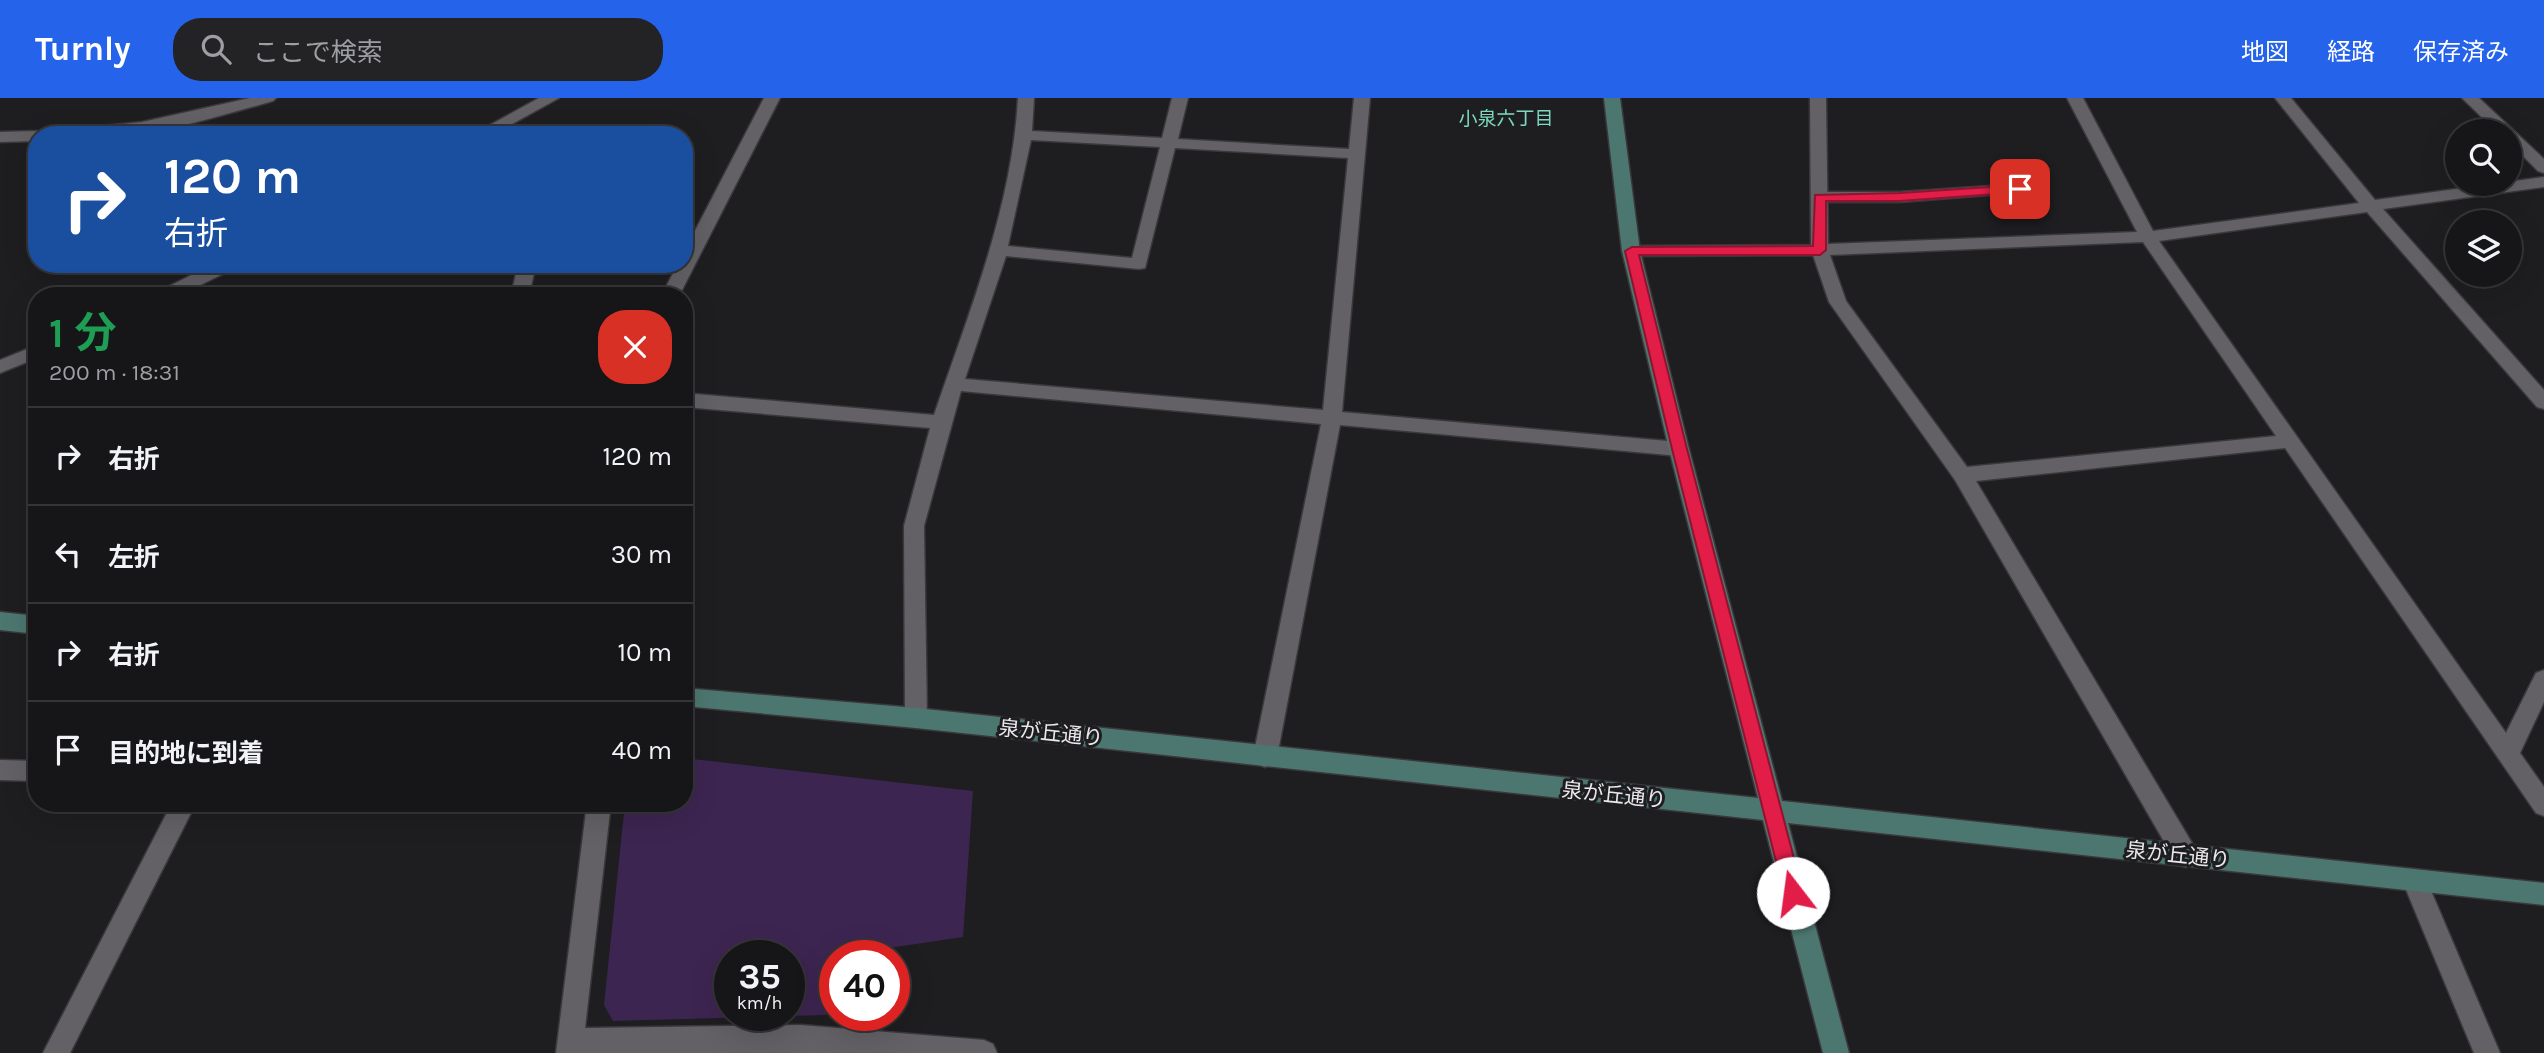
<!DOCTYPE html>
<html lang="ja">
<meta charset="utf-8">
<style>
body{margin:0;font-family:Karla,"Noto Sans JP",sans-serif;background:#232325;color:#f1f3f6;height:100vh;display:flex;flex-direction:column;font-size:26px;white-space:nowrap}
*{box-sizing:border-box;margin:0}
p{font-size:23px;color:#9e9fa2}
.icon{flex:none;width:38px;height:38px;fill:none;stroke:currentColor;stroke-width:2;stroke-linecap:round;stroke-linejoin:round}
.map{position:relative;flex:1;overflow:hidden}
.sheet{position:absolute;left:28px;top:189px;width:665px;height:525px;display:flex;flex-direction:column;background:#161618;border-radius:28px;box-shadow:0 7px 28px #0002,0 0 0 2px #353537}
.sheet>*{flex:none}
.guide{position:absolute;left:28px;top:28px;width:665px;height:147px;border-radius:28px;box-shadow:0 7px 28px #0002,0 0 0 2px #353537;background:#1a4fa0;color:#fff;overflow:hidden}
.controls{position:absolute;left:2445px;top:21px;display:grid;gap:14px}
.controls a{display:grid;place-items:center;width:77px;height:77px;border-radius:50%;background:#161618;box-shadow:0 7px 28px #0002,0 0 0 2px #353537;font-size:35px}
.speed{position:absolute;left:714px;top:842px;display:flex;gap:14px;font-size:35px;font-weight:700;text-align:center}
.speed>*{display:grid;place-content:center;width:91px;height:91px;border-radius:50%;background:#161618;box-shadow:0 7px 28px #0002,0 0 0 2px #353537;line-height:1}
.speed small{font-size:18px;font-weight:400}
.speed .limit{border:10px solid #d22;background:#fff;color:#111}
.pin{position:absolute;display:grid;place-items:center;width:60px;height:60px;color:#fff;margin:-30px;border-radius:14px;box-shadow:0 4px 10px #0006}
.me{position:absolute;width:77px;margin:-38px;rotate:345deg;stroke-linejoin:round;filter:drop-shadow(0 0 5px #0008)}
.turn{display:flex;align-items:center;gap:24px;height:147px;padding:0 21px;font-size:32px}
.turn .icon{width:91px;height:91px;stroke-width:2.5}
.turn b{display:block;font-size:49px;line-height:60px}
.round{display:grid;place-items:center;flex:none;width:74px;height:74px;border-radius:28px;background:#232325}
.overview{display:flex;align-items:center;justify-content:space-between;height:119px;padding:0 21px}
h1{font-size:42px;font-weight:700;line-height:52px;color:#1e9e55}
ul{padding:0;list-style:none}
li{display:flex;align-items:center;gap:21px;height:98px;padding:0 21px;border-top:2px solid #353537}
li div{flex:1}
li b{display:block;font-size:26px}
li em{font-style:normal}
header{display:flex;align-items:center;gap:42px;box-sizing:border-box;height:98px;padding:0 35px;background:#2563eb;color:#fff}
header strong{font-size:33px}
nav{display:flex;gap:38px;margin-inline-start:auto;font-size:24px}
.search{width:490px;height:63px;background:#232325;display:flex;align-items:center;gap:18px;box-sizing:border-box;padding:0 24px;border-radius:28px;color:#9e9fa2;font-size:26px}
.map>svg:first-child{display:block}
</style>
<header>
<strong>Turnly</strong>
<div class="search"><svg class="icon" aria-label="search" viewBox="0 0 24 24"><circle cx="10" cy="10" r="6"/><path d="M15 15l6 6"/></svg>ここで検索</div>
<nav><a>地図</a><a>経路</a><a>保存済み</a></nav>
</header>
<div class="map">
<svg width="2544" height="955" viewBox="0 0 2544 955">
<rect width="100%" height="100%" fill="#1e1d20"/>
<path fill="#3d2551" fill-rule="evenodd" d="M684,660l289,33 -10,146 -128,19v16l-9,43 -213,6 -9,-16 21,-202h59zM730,858h59v59h-59z"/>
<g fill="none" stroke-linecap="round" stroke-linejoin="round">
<g stroke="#3a383b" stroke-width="3">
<path id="lane" d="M2020,86l8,5 -2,3 -126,10h-80l-8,-5 8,-5h80z"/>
</g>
<g stroke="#3a383b" stroke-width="3">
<g id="street">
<path d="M250,0h26l-3,3c-50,14 -103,31 -155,34 -20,1 -41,0 -61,0l8,-5 77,-8z"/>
<path d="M539,0h20l-67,37h-20z"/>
<path d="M764,0h16l-101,198h-18l17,-32h6v-12z"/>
<path d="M1018,0h16l-2,33 130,7 10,-40h16l-10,41 171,10 5,-51h16l-28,314 337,30 7,2 3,5 -3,5 -7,2 -339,-31 -63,332 -4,7 -8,3 -8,-3 -4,-7 68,-333 -360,-33 -37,135 3,192 -3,7 -8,3 -8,-3 -3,-7 -1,-192 26,-98 -246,-21v-14l250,22c35,-103 78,-207 84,-317zM1031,42l129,7 -28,111 -124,-12zM1175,50l173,10 -25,252 -358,-31 41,-123 133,13 6,-1z"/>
<path d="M1810,0h16l2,146 309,-12 -70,-134h16l70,133 206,-28 -84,-105h16l84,102 169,-23v10l-161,22 161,181v19l-7,-2 -170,-195 -208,29 347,492 30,-60 8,-3v32l-24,51 24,34v29l-8,-3 -251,-365 -309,33 219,367 3,8 -3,8 -9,3 -9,-3 -222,-384 -126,-178 -16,-47 -182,1 -9,-5 9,-5 180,-1zM2143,144l133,194 -309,31 -121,-166 -16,-46z"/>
<path d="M2462,0h17l65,61v14l-6,-2 -28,-28v-12h-14z"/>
<path d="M37,33l7,4h-7v6l-37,1v-10z"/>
<path d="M214,166h23l-2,4 -57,28h-24l3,-4z"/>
<path d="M518,166h18l-7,32h-18z"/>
<path d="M37,247v13l-37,15v-13z"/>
<path d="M0,662l37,1v20l-37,-1z"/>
<path d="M172,705h24l-126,250h-27z"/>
<path d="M587,705h24l-26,225 216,-3 183,15 9,4 4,9h-441z"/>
<path d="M2414,771l9,3 77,181h-26l-72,-173 3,-8z"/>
</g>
</g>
<g stroke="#3a383b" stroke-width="3">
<g id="secondary">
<path d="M1604,0h16l20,153 49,198 93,352 762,82v22l-756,-82 61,230h-26l-60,-233 -847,-92 -232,-22v-18l232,20 842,90 -89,-349 -47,-198z"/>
<path d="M0,514l37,4v18l-37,-4z"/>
</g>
</g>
<use href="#lane" fill="#636165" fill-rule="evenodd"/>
<use href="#street" fill="#636165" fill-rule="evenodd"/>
<use href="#secondary" fill="#4c7770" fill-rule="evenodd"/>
</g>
<path fill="#e11d48" stroke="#92132f" stroke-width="2" d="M2020,87l6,4 -2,3 -124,9h-74v49l-6,5h-181l48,194 116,444 -3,6 -7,3 -6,-3 -3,-6 -112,-444 -47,-198 7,-4 181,-1 2,-51 85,-2z"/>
<g text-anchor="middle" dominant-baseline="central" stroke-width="6" stroke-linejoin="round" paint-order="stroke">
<g font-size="19" fill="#7bd9bc" stroke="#1e1d20">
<text x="1506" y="21">小泉六丁目</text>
</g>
<g font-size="21" fill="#e9e7ea" stroke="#1e1d20">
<text transform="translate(1051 635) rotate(6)">泉が丘通り</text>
<text transform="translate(1614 697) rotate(6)">泉が丘通り</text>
<text transform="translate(2178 757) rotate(6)">泉が丘通り</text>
</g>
</g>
</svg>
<div class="controls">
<a><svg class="icon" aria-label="search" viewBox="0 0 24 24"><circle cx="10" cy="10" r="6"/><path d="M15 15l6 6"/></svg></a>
<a><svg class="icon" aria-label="layers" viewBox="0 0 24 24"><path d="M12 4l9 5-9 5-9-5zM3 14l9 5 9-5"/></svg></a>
</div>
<div class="speed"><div>35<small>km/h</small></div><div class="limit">40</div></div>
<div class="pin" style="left:2020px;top:91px;background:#d93025"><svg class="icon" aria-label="arrive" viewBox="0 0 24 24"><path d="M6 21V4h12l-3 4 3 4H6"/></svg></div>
<svg class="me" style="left:1793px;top:795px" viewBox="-20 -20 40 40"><circle r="19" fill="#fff"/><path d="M0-13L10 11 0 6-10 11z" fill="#e11d48"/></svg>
<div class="guide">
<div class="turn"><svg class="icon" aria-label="right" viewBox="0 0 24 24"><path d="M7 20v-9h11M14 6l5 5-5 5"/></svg><div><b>120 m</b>右折</div></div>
</div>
<section class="sheet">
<div class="overview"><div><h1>1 分</h1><p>200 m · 18:31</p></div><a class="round" style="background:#d93025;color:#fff"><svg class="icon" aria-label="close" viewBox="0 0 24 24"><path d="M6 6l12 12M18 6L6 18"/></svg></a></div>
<ul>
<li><svg class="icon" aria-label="right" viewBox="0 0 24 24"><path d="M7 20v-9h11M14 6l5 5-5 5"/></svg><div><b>右折</b></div><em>120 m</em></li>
<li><svg class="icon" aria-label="left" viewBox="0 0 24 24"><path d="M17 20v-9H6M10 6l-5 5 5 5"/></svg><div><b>左折</b></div><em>30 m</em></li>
<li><svg class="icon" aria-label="right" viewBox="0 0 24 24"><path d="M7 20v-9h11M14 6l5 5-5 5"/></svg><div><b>右折</b></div><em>10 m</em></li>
<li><svg class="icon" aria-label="arrive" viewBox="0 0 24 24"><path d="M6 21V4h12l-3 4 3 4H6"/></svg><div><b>目的地に到着</b></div><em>40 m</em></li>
</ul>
</section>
</div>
